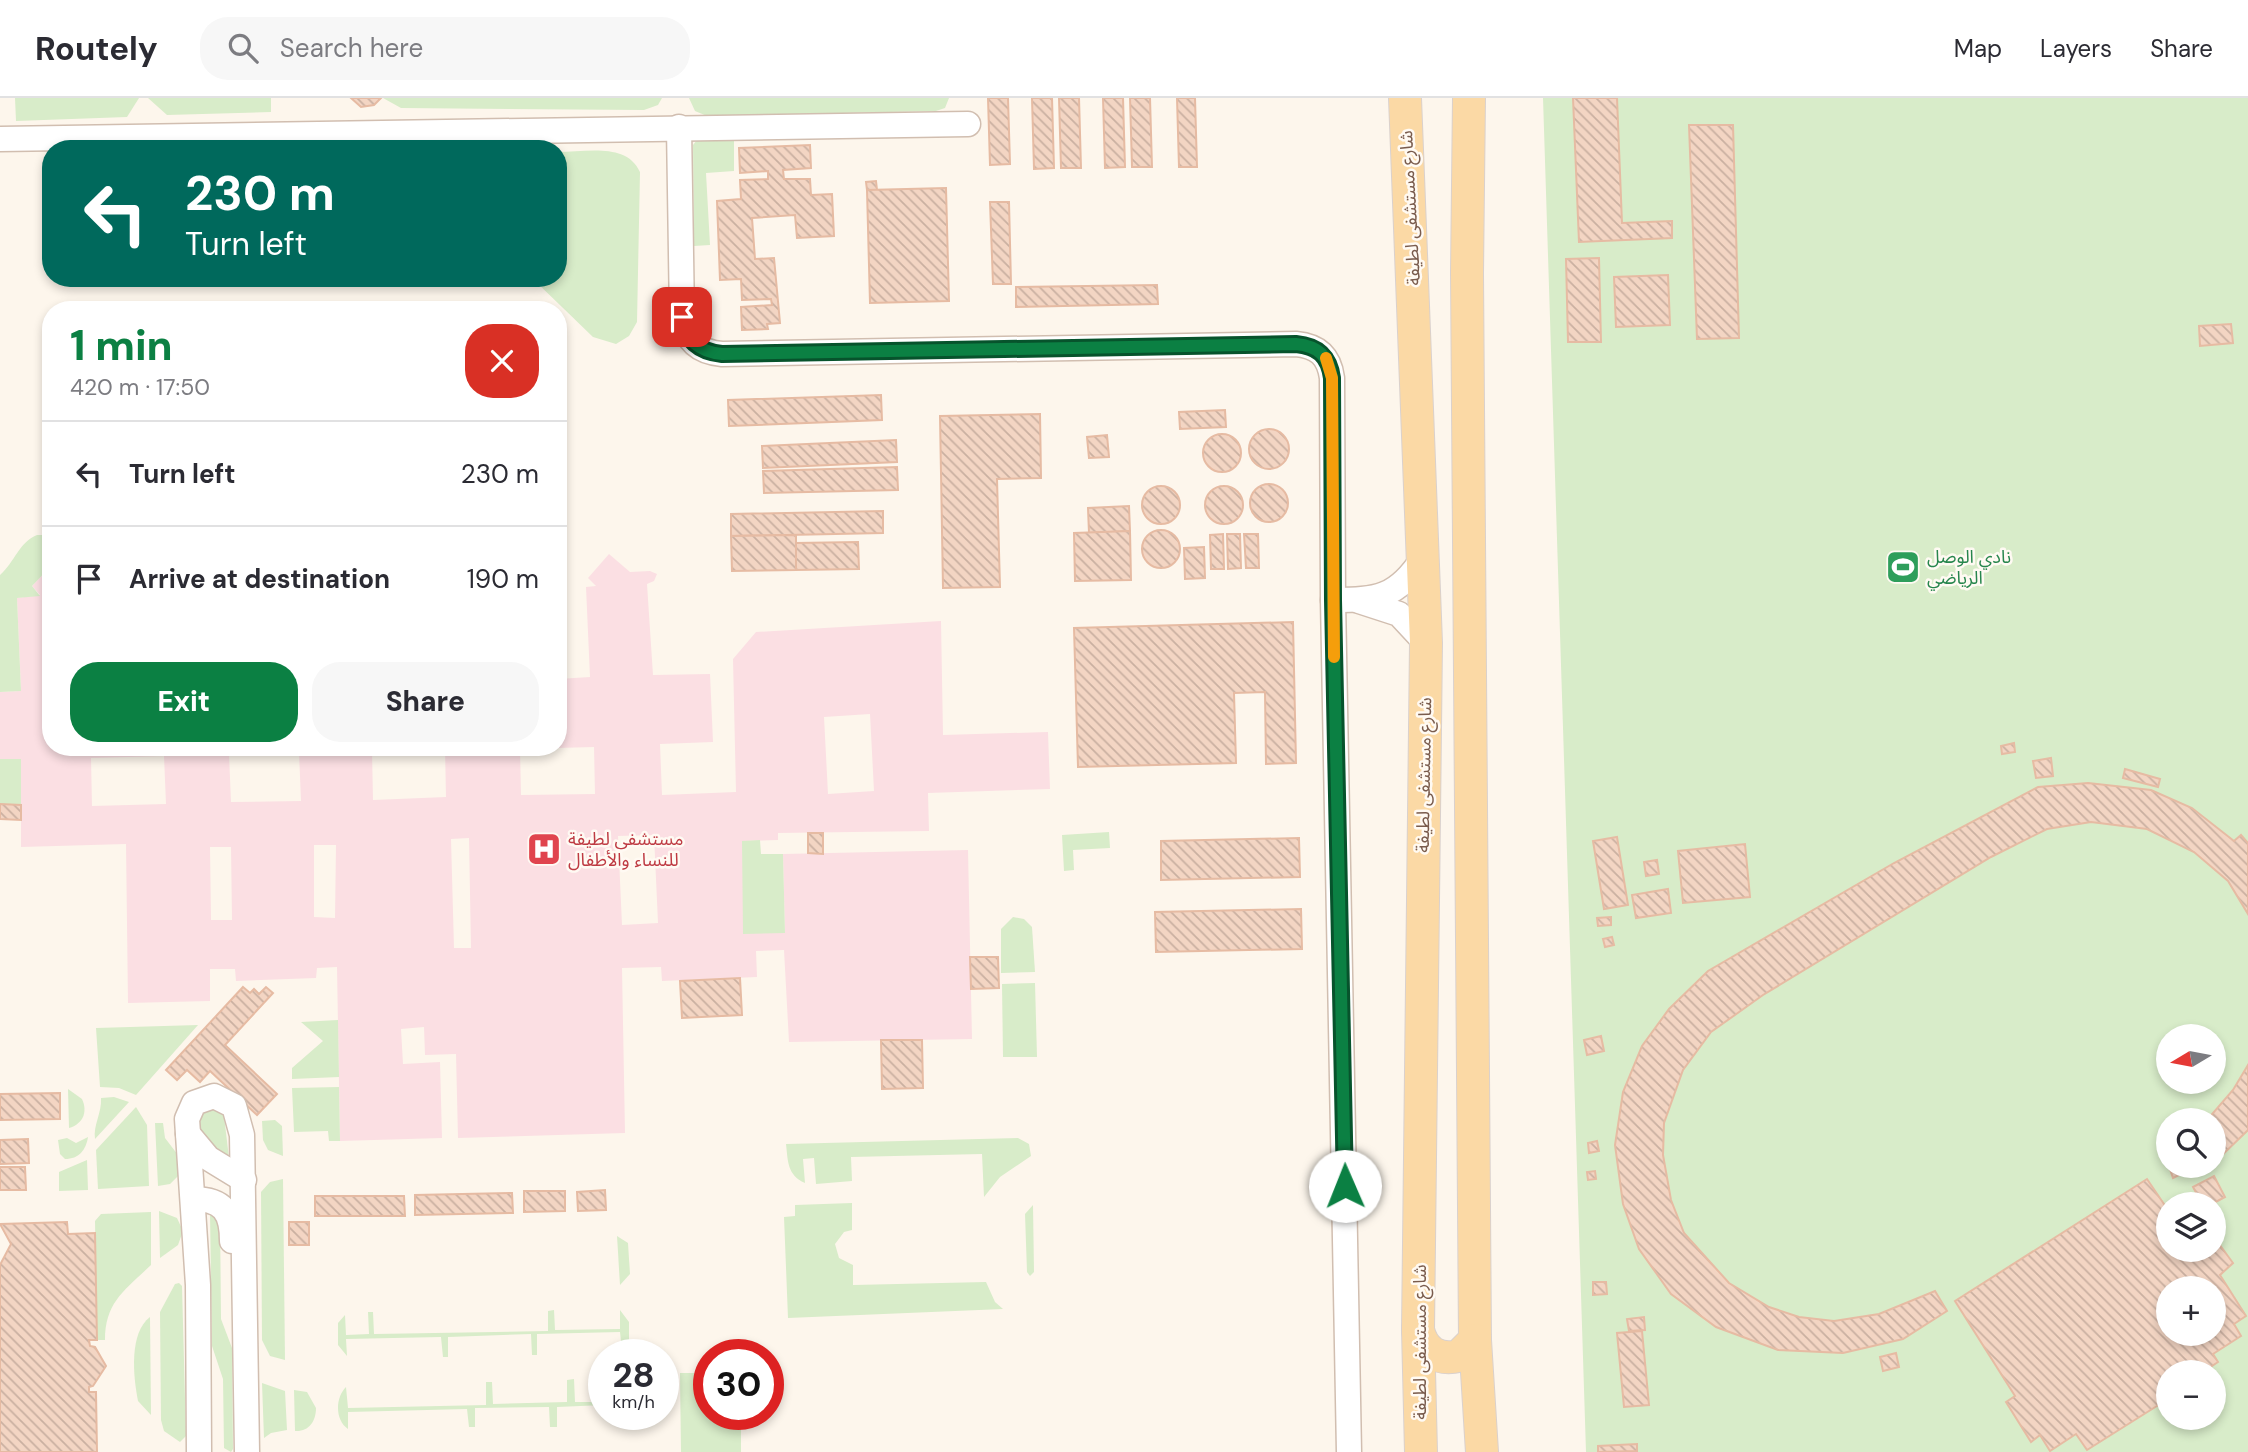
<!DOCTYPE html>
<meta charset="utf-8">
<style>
body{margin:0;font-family:"DM Sans","Noto Sans Arabic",sans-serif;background:#f7f7f7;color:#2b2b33;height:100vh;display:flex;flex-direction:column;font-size:26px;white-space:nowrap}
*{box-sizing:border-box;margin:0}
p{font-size:23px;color:#7c7c81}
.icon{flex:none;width:38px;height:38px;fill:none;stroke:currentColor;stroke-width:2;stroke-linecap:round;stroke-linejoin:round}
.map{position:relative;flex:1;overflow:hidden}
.panel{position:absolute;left:42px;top:203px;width:525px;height:455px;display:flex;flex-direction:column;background:#fff;border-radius:28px;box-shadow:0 4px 10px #0003}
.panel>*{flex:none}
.top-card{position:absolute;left:42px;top:42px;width:525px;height:147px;border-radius:28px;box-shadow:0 4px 10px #0003;background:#00695c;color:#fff;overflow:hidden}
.needle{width:46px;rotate:260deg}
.fabs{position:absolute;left:2156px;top:926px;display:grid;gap:14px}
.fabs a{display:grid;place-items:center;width:70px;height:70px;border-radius:50%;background:#fff;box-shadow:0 4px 10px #0003;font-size:35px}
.speed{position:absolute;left:588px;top:1241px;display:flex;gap:14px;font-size:35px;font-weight:700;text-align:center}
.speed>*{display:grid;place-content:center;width:91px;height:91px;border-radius:50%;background:#fff;box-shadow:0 4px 10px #0003;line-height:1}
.speed small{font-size:18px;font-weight:400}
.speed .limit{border:10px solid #d22;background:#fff;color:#111}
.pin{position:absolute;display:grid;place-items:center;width:60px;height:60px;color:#fff;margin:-30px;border-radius:14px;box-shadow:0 4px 10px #0006}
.me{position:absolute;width:77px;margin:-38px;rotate:359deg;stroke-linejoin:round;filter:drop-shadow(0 0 5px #0008)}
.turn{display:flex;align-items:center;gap:24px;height:147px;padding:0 28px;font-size:32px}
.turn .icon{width:91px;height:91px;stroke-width:2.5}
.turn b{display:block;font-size:49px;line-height:60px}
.round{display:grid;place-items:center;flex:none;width:74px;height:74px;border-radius:28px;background:#f7f7f7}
.head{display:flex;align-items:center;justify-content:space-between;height:119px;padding:0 28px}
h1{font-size:42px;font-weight:800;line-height:52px;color:#0b8043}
.action{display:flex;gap:14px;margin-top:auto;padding:14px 28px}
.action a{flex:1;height:80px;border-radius:28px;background:#0b8043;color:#fff;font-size:28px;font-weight:800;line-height:80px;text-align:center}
.action a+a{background:#f7f7f7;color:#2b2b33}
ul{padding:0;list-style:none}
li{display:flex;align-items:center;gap:21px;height:105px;padding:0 28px;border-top:2px solid #e1e1e2}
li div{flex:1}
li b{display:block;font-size:26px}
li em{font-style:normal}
header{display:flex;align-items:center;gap:42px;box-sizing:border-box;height:98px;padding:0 35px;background:#fff;border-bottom:2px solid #e1e1e2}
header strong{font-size:33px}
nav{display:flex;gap:38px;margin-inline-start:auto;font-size:24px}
.search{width:490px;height:63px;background:#f7f7f7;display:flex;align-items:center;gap:18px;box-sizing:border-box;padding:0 24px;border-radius:28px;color:#7c7c81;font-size:26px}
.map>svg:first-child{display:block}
</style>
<header>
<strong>Routely</strong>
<div class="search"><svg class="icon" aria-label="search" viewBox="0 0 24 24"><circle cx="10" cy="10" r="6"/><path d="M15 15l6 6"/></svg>Search here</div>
<nav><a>Map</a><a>Layers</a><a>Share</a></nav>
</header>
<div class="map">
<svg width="2248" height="1354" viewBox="0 0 2248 1354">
<defs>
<pattern id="building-back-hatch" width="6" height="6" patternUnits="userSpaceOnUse" patternTransform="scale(1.75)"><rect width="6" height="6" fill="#f3d5c3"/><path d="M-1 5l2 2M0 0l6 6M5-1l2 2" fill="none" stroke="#cab0a1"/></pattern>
</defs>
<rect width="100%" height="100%" fill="#fdf6ec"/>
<path fill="#fbdfe3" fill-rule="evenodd" d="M609,456l21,18 20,-1 7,3 -3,7 -7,3 6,91 57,-1 3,68 -53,2 2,51 74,-3 -3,-133 23,-27 185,-11 2,114 105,-3 2,57 -122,4 1,38 -151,2v7l-36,1 43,92 -2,-79 185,-4 4,189 -183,3 -5,-92 -28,1 1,26 -95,4 -1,-14 -39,1 3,165 -167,5 -2,-84 -31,1 -1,-28 -23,2 2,35 37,-2 2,76 -102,3 -3,-174 -20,1 -1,10 -80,3 -1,-12h-25v32l-82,2 -2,-159 -105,3v-88h-21v-67l21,-1 -4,-93 23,-3 -8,-9 19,-20v181h507v-68l32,-2 -4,-90 10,-1 -8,-8zM870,616l4,77 -46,3 -4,-77zM594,649l1,47 -74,1 -1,-46zM445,650l1,49 -73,3 -1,-50zM299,654l2,49 -70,1 -2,-48zM164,658l2,48 -74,2 -1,-48zM654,737l4,88 -36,2 -4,-89zM469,740l2,110h-17l-3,-109zM314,747h22l-1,73 -21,-1zM210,749h21l1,73h-21z"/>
<g fill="#d8ecc9" fill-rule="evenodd">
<path d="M15,0h124l-12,19 -111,4z"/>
<path d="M148,0h123v14l-104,3z"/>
<path d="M383,0h279l-4,7 -14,5 -243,-2z"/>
<path d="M689,0h260l-4,10 -9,3 -229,5 -12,-5z"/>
<path d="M1543,0h705v1354h-662zM2168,938h46v46h-46zM2168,1022h46v46h-46zM2168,1106h46v46h-46zM2168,1190h46v46h-46zM2168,1274h46v46h-46z"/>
<path d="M734,38v35l-28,2 4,72 -16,1 -1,-101 4,-5z"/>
<path d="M558,54c27,0 69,-10 82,20l-3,150 -8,14 -13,8 -23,-7 -61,-59h26z"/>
<path d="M37,437h14v31l-19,20 8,10 -23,2 4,93 -21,1v-117c15,-13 19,-33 37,-40z"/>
<path d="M0,661h21v46l-21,-1z"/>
<path d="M1109,734l1,16 -37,2 1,20 -10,1 -2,-36z"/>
<path d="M760,742l1,14h22l2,79 -42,1 -1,-93z"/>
<path d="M1013,819l11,2 8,8 3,45 -34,1v-44z"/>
<path d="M1035,885l2,74h-34l-1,-73z"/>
<path d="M338,922l1,57 -47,2v-11l31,-27 -22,-19z"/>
<path d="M198,927l-62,70 -17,-7 -19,-1 -4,-59z"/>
<path d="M339,989l1,54h-11l-1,-10 -34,1 -2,-44z"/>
<path d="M68,991l14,10c6,13 1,25 -13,29z"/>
<path d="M114,999l15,5 -34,37c-2,-14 7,-26 6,-41z"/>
<path d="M136,1009l11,18 2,61 -51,3 -2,-39z"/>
<path d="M208,1009l12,3 4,6 5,42 -34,-27 2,-17z"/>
<path d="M275,1022l7,6 1,30 -15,-6 -5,-10 -1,-19z"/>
<path d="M155,1025h8l2,15 13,17 2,19 -10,10 -12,2z"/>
<path d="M88,1039c-2,13 -9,22 -23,22l-5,-5 -2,-14 9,-2 9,5z"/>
<path d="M1018,1040l11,6 2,12 -31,21 -16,20 -2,-43 -131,3 1,24 -36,3 -2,-26 -11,1 2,24c-18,-8 -17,-22 -19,-39z"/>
<path d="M87,1062l1,30 -29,1v-19z"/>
<path d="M283,1081l2,181 -15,-4 -8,-16 -1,-148 9,-10z"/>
<path d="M852,1105v27l-8,2 -9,12 4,14 14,7v20l133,-3 9,20 8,7 -215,9 -4,-101 11,-1v-11z"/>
<path d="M1033,1107l1,67 -4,4 -3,-4 -2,-58z"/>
<path d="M159,1113l18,7 6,13 -5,14 -18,13z"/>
<path d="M151,1114v53c-26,25 -46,37 -46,75h-8l-2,-119 6,-7z"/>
<path d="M210,1115l10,2 1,104 11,29 1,101 -2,3 -7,-4 -1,-69 -11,-33z"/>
<path d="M617,1138l11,7 2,31 -10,11z"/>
<path d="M179,1185l3,3 4,150 -6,6 -16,-11 -3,-11 -1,-108 15,-28z"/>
<path d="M554,1212l1,20 65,-1v-19l9,12v22l-7,7 -2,-19 -83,2v21h-5l-1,-21 -83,3v20h-5l-2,-20 -95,2 1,17 -9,-11v-22l7,-8 1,20 23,-1 -1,-22h5l1,22 174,-3v-20z"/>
<path d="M150,1219l1,98 -13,-14c-5,-25 -9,-68 12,-84z"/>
<path d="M680,1275h29v41h32v38h-60z"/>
<path d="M574,1281l1,23h29v3l-47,2v20h-7l-1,-20 -74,1v19h-6l-2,-18 -119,3v17c-13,-9 -13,-31 -2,-42l2,21 138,-3v-23h6l1,22 74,-2v-22z"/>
<path d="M262,1285l23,8 2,39 -16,3 -7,5z"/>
<path d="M294,1292l13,2 9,16c0,14 -8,24 -21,23z"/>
</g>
<g fill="url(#building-back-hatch)" stroke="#e6bba3" stroke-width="2" fill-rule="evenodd">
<path d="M351,0h30l-7,7 -13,2z"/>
<path d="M988,0h20l2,66 -20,1z"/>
<path d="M1032,0h20l2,70 -20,1z"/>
<path d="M1059,0h20l2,70h-20z"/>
<path d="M1103,0h20l2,69 -20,1z"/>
<path d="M1130,0h20l2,69h-20z"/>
<path d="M1177,0h18l2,69h-18z"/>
<path d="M1573,0h44l5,125 50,-2v17l-93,4z"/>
<path d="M1689,27h44l6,213 -42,1z"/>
<path d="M810,47l1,23 -28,2 1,9h26l1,16 21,-1 2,42 -37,2 -2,-23 -43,3 3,41 19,-1 6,65 -13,1 1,5 -26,1 -1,-23 31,-2 -1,-6 -29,1 -1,-21 -21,1 -3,-79 24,-2 -1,-19 28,-1v-8l-28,2 -1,-25z"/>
<path d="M876,83l1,9h-10l-1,-8z"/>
<path d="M946,90l3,113 -79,2 -3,-113z"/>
<path d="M990,104h19l2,82h-18z"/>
<path d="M1599,160l2,84h-33l-2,-83z"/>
<path d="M1668,177l2,50 -54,2 -2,-50z"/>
<path d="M1157,187l1,19 -142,3v-20z"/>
<path d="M2231,226l2,19 -33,3 -1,-20z"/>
<path d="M881,297l1,25 -153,6 -1,-26z"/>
<path d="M1225,312l1,17 -46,2 -1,-17z"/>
<path d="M1040,316l1,64 -44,1 3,108 -57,1 -3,-172z"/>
<circle cx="1269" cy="351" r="20"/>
<circle cx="1222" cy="355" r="19"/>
<path d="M1107,337l2,22 -20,1 -2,-21z"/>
<path d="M896,342l1,22 -134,6 -1,-22z"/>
<path d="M897,369l1,23 -134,3 -1,-22z"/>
<circle cx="1269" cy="405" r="19"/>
<circle cx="1224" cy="407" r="19"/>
<circle cx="1161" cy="407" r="19"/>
<path d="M1129,408l1,25 -41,2 -1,-25z"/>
<path d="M883,413v22l-152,3v-22z"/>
<circle cx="1161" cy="451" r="19"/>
<path d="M1130,433l1,49 -56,1 -1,-48z"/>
<path d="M1223,436l1,35h-13l-1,-34z"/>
<path d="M1227,436h13l1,34 -13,1z"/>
<path d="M1244,436h14l1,34h-13z"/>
<path d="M796,437v35l-64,1 -1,-35z"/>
<path d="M858,444l1,27 -63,1v-27z"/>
<path d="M1204,449l1,31 -20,1 -1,-31z"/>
<path d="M1293,524l3,141 -30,1 -1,-72 -31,1 2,70 -158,4 -4,-139z"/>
<path d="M2014,645l1,9 -13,2 -1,-8z"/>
<path d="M2051,660l2,18 -17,2 -3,-17z"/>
<path d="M2125,671l35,10 -2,8 -35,-9z"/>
<path d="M2088,685l63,7 41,18 42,33 7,-6 7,8v71l-20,-33 -34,-29 -47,-23 -56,-7 -44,7 -56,28 -228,138 -52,37 -28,38 -19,53 -1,32 8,45 13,33 45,50 40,24 30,10 35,4 45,-7 56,-23 12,20 -44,28 -60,14 -65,-3 -62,-23 -45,-33 -32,-45 -16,-45 -8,-59 8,-53 19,-46 27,-37 39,-38 186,-108 144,-76z"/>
<path d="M0,706l21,1v15l-21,-1z"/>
<path d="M808,735h15v21l-15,-1z"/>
<path d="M1617,739l11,68 -24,4 -11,-68z"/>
<path d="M1299,740l1,39 -139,3v-39z"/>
<path d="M1745,746l5,53 -67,6 -5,-52z"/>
<path d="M1657,762l2,14 -13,2 -2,-14z"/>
<path d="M1668,791l3,24 -35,5 -4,-23z"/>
<path d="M1301,811l1,40 -146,3 -1,-40z"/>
<path d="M1611,819v8l-13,1 -1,-8z"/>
<path d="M1612,839l2,8 -9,2 -2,-8z"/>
<path d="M970,859h28l1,31 -28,1z"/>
<path d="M740,880l2,37 -60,3 -2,-37z"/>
<path d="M243,889l7,6 4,-4 5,5 7,-7 7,6 -48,52 52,49 -20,21 -47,-44 -10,11 -13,-12 -10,10 -11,-10z"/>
<path d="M1601,938l3,15 -17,4 -3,-15z"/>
<path d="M881,942h41l1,48 -41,1z"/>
<path d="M2248,967v65l-34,33v-43h-7l26,-30z"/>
<path d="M60,995v26l-60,1v-26z"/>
<path d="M28,1041l1,24 -29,1v-24z"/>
<path d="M1597,1043l2,10 -10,2 -1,-10z"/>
<path d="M2169,1068h42l-10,7 -4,-7 -24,12z"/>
<path d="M0,1069h25l1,23h-26z"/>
<path d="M1595,1073l1,8 -8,1 -1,-8z"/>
<path d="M2214,1078l11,21 -13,7h-10l-9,-17z"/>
<path d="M2147,1081l21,31v40h46v-13l19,26 -13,12 26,41 -12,8 7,12 -28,18 5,8 -12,8 1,2h-39v27l-81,51 -11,-16 -26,17 -10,-16 -9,7 -25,-40 9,-6 -60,-95zM2168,1190h46v46h-46z"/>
<path d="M605,1092l1,20 -28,1 -1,-19z"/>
<path d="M524,1093h41v20l-41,1z"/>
<path d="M512,1095l1,20 -98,2v-20z"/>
<path d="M315,1098h89l1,20h-90z"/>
<path d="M67,1124l1,12 27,-1 2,107h-8l1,6 5,1 11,19 -13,20 -4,1v5h7l1,60h-97v-187l11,-21 -11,-20z"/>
<rect x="289" y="1124" width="20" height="23"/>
<path d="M1593,1184h13l1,12 -14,1z"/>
<path d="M1644,1219l1,13 -16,1 -2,-12z"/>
<path d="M1642,1233l7,74 -25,2 -7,-74z"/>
<path d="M1896,1255l3,14 -16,4 -3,-14z"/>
<path d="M1637,1346v7l-39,1v-6z"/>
</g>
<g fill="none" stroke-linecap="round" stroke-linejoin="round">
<g stroke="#d1beb0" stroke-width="27">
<g id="minor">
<path d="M679,29l3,190c4,23 16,35 40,37l574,-10c22,2 33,12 36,34l1,222 16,852"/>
<path d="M0,41l968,-15"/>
<path d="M1333,502c44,0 64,-2 90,-42"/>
<path d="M1359,503l40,13 27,29"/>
<path d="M188,1036l20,24 36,22"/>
<path d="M193,1101c30,0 39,13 39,42"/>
<path d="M199,1354l-1,-167 -11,-166 7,-16 20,-7 20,10 8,29 5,317"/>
</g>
</g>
<g stroke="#dad1cd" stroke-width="34">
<g id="major">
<path d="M1405,0l21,545 -8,687 3,122"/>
<path d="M1469,0l-2,175 8,1067 7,112"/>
<path d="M1418,1232c5,21 20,31 41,26l16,-16"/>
</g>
</g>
<use href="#minor" stroke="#fff" stroke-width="24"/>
<use href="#major" stroke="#fbd9a5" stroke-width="32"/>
</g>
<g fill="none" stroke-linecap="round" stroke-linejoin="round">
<g stroke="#07532c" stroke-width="18">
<path id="route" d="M682,219c3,23 17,35 40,37l574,-10c22,2 33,12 36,34l1,222 12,586"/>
</g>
<use href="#route" stroke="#0b8043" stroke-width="12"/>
<path stroke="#f59e0b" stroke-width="12" d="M1326,260l6,20 2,279"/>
</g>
<defs>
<g id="stadium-square" transform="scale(1.75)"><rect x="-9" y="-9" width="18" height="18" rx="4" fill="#2e9e5b" stroke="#fffaf3"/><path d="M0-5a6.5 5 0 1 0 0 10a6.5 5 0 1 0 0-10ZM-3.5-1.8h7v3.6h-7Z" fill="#fff"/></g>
<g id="hospital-square" transform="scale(1.75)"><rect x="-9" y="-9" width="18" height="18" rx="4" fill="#e0444e" stroke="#fffaf3"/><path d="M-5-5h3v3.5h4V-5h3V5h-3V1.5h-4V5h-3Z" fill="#fff"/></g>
</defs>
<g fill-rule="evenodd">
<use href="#stadium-square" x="1903" y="469"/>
<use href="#hospital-square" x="544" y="751"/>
</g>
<g text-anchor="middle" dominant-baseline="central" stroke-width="5" stroke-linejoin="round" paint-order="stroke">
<g font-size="18" fill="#7a5c4d" stroke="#fffaf3">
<text transform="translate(1410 110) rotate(-93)">شارع مستشفى لطيفة</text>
<text transform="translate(1424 677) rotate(-89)">شارع مستشفى لطيفة</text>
<text transform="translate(1420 1244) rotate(-90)">شارع مستشفى لطيفة</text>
</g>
<g font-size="18" fill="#27864d" stroke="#fffaf3" text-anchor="start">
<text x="1927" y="459">نادي الوصل<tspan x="1927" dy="21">الرياضي</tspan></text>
</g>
<g font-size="18" fill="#be3a42" stroke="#fffaf3" text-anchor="start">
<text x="568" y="741">مستشفى لطيفة<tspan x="568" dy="21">للنساء والأطفال</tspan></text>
</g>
</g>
</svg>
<div class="fabs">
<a><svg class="needle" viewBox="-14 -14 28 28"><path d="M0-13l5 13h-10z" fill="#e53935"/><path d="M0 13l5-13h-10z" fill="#7c7c81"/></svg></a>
<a><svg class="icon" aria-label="search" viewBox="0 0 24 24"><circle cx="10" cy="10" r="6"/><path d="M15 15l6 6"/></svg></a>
<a><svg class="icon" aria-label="layers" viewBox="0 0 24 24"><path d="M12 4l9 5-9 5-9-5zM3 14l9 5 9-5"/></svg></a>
<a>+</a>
<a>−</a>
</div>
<div class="speed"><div>28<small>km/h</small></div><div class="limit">30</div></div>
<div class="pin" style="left:682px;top:219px;background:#d93025"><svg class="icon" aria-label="arrive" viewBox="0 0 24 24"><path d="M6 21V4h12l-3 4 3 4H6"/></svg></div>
<svg class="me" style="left:1345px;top:1088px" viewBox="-20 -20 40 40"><circle r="19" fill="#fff"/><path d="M0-13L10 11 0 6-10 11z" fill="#0b8043"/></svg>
<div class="top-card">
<div class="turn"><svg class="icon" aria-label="left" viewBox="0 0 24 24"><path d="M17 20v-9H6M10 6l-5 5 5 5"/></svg><div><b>230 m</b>Turn left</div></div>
</div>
<section class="panel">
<div class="head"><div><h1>1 min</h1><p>420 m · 17:50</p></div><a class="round" style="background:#d93025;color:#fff"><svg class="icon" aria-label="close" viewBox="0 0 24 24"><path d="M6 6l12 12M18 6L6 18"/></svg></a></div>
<ul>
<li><svg class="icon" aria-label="left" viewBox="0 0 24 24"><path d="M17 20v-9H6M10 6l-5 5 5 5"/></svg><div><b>Turn left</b></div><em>230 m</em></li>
<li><svg class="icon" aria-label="arrive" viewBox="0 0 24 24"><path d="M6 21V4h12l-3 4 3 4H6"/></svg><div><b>Arrive at destination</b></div><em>190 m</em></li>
</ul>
<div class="action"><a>Exit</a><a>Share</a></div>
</section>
</div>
